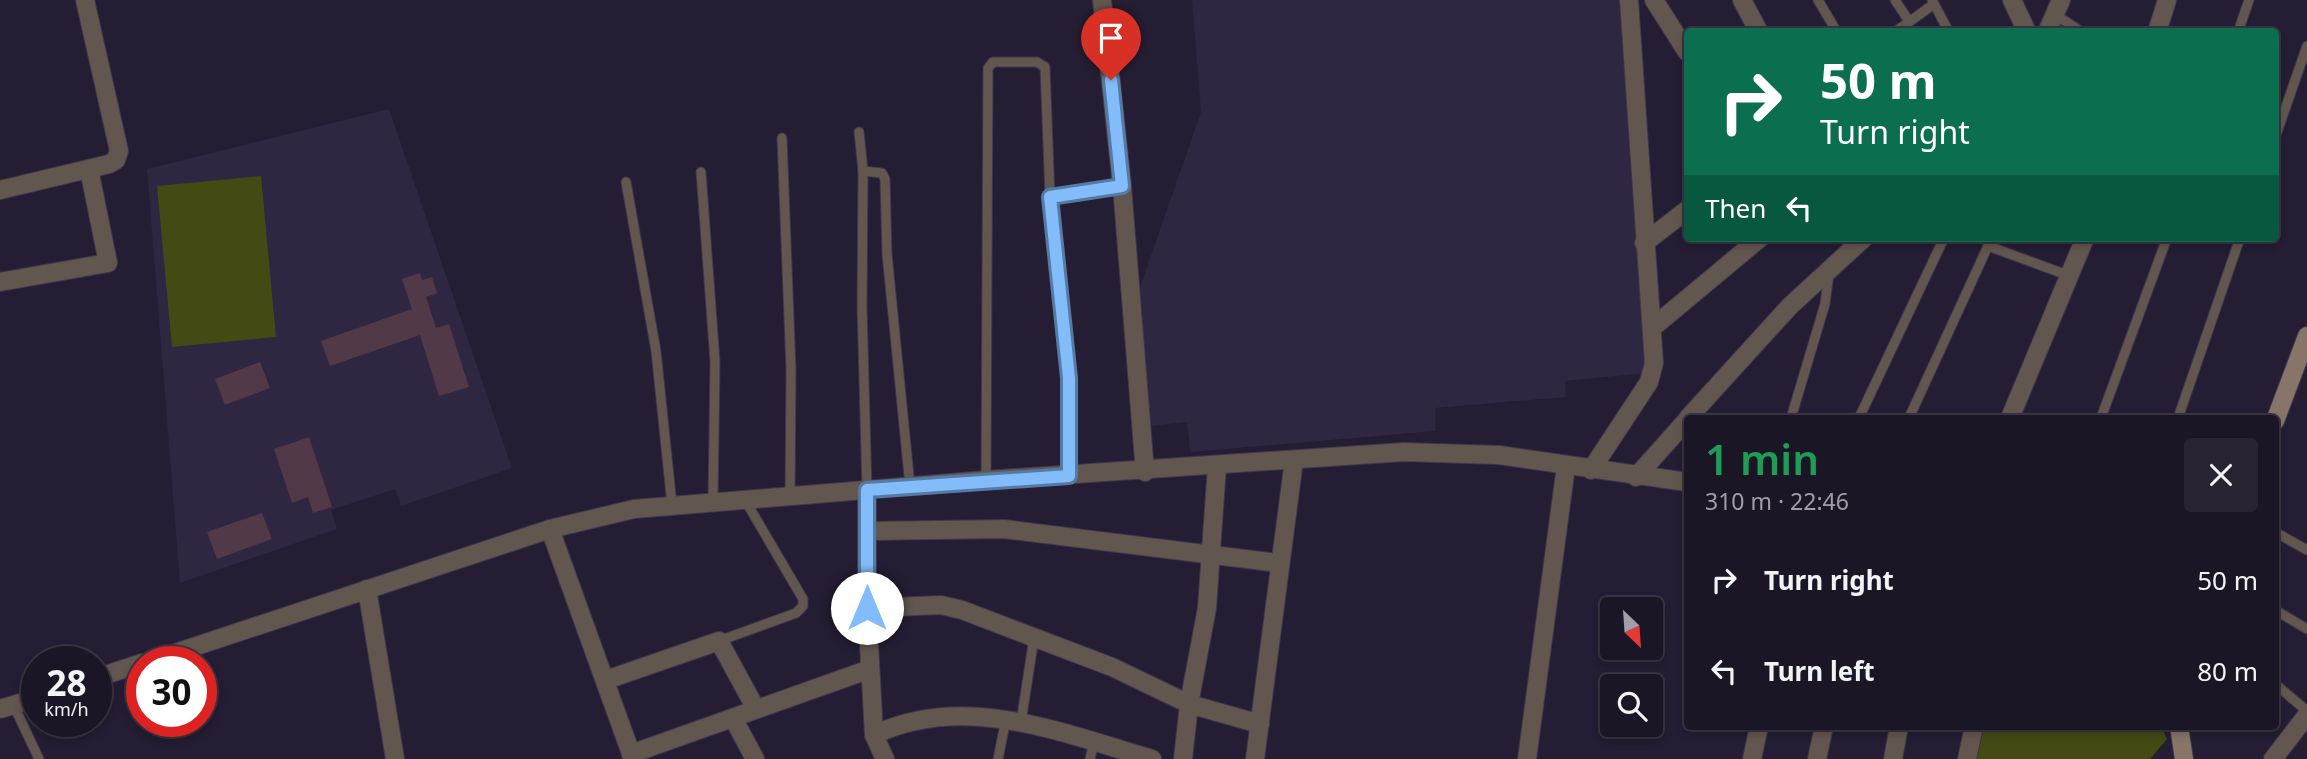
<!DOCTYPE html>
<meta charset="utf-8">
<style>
body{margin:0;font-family:"Noto Sans",sans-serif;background:#282332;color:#f1f3f6;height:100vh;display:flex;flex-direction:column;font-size:26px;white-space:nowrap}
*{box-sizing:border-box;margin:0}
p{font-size:23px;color:#a09fa7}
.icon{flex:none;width:38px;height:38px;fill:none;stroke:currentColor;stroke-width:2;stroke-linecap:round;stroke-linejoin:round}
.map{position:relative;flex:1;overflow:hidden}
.drawer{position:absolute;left:1684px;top:415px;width:595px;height:315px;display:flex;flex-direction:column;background:#1b1626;border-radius:7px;box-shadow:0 4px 10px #0003,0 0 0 2px #393543}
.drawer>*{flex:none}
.banner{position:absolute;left:1684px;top:28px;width:595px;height:214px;border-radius:7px;box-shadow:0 4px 10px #0003,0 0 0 2px #393543;background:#0b6e4f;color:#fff;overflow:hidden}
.needle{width:46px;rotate:155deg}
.tools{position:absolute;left:1600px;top:597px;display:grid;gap:14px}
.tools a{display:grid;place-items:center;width:63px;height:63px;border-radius:7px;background:#1b1626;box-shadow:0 4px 10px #0003,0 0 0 2px #393543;font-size:35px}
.speed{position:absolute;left:21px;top:646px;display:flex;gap:14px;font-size:35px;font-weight:700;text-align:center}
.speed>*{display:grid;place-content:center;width:91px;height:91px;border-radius:50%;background:#1b1626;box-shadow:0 4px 10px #0003,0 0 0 2px #393543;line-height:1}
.speed small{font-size:18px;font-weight:400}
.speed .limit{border:10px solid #d22;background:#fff;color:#111}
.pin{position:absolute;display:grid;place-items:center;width:60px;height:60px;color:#fff;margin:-72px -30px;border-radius:50% 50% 50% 0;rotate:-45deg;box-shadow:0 0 7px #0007}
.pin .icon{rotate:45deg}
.me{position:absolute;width:77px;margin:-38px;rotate:0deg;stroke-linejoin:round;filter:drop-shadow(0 0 5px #0008)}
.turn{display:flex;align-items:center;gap:24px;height:147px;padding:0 21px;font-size:32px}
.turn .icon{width:91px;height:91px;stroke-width:2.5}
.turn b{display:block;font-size:49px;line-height:60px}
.then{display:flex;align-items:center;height:66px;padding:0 21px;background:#0003;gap:14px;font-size:26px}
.round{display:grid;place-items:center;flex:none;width:74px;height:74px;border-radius:7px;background:#282332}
.head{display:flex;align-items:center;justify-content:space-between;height:119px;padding:0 21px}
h1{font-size:42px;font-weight:600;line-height:52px;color:#1e9e55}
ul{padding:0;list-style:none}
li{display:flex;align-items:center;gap:21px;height:91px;padding:0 21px}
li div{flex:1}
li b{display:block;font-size:26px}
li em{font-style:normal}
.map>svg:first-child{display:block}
</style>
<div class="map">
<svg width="2307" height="759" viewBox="0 0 2307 759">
<rect width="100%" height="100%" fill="#241d33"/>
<g fill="#2f2642">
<path d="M1192,0h427l27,373 -81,8 1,16 -131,11v23l-245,21 -3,-30 -37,4 -10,-139 61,-175z"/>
<path d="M389,109l123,359 -111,38 -6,-17 -64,21 6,19 -157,54 -33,-414z"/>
</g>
<g fill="#454914">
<path d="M261,176l15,161 -104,10 -15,-161z"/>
<path d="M1984,726h177l6,13 -17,20h-173z"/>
</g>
<g fill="#523947">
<path d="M420,273l2,7 10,-3 5,16 -11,4 10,31 13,-4 20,63 -30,9 -19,-61 -90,31 -9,-25 91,-32 -10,-30z"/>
<path d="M260,362l10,26 -45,17 -10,-26z"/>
<path d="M309,437l23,70 -19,6 -5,-16 -16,6 -18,-54z"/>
<path d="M262,513l10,26 -55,20 -10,-27z"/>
</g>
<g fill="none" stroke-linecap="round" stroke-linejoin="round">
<g stroke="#3f384d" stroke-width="11">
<g id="lane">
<path d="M1818,0l19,32"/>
<path d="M1895,0l14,21"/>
<path d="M1932,0l17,32"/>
<path d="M2054,14l28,18"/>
<path d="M1895,32l39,-28"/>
<path d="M2238,32l11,-32"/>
<path d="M859,132l4,39 -1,136 5,183"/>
<path d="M782,138l9,232 -1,126"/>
<path d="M2275,138l32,-92"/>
<path d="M863,171l19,2 3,6 2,75 23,232"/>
<path d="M701,172l14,190 -2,139"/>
<path d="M626,182l30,169 16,154"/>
<path d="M1050,197l72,-11"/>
<path d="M1791,418l34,-114 4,-31"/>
<path d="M1859,418l85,-180"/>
<path d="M1909,418l79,-172 82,30"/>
<path d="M2101,418l66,-180"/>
<path d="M2178,418l62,-180"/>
<path d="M986,480l2,-412 5,-6h44l8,5 5,130 19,181v98"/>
<path d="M2275,532l32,18"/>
<path d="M2275,610l32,19"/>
<path d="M719,641l77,-28 7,-7v-7l-58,-99"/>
<path d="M2275,684l32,27"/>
<path d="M14,706l25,53"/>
<path d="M1021,722l13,-84"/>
<path d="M998,759l8,-40"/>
<path d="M1090,759l4,-17"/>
</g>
</g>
<g stroke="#3f384d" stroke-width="20">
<g id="street">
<path d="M1102,0l20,186 23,286"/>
<path d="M1654,0l33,52"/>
<path d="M1742,0l17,32"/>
<path d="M2012,0l15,32"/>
<path d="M2047,32l14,-32"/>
<path d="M2157,32l10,-32"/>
<path d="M0,190l109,-26 7,-4 3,-9 -34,-151"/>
<path d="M1644,243l43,-33"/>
<path d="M0,282l108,-19 -19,-94"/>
<path d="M1652,328l108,-90"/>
<path d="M1688,418l102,-112 74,-68"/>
<path d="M2010,418l75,-180"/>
<path d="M1591,470l58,-88 5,-19 -25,-363"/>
<path d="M1636,477l51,-57"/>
<path d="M867,490v118l7,127 11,24"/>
<path d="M550,529l83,230"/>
<path d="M867,531l137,-2 274,34"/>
<path d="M367,589l28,170"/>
<path d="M867,608l74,-3 21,5 150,57 77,37 71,20"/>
<path d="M148,662l402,-133 84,-20 352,-29 418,-28 95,3 188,27"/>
<path d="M96,678l46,-15"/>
<path d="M606,680l113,-39 37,68"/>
<path d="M0,709l37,-11"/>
<path d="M733,718l22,41"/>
<path d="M874,735c91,-43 188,-2 278,24"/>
<path d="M631,754l239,-85"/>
<path d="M1183,759l6,-55 18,-96 10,-142"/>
<path d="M1255,759l39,-299"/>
<path d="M1527,759l39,-293"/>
<path d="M1752,759l7,-33"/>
<path d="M1817,759l7,-33"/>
<path d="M1893,759l6,-33"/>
<path d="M1967,759l7,-33"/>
<path d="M2273,759l34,-44"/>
</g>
</g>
<g stroke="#3f384d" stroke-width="20">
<g id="secondary">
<path d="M2275,421l32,-85"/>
<path d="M2179,726l5,33"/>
</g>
</g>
<use href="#lane" stroke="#62574f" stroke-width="9"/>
<use href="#street" stroke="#62574f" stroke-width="18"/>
<use href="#secondary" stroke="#867568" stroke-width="18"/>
</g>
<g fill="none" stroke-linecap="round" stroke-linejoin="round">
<g stroke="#557aa3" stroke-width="18">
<path id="route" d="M867,608v-118l202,-14v-98l-19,-181 72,-11 -11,-106"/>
</g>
<use href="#route" stroke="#83bcfb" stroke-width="12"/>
</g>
</svg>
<div class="tools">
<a><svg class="needle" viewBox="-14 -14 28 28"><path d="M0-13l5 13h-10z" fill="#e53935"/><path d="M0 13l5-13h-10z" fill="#a09fa7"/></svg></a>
<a><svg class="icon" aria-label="search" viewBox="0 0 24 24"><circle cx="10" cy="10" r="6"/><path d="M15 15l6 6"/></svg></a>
</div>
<div class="speed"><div>28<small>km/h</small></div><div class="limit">30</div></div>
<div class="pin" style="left:1111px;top:80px;background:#d93025"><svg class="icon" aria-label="arrive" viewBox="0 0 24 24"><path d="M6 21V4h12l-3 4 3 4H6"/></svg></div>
<svg class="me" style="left:867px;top:608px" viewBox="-20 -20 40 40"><circle r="19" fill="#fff"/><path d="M0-13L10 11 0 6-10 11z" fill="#83bcfb"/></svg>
<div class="banner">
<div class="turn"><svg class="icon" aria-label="right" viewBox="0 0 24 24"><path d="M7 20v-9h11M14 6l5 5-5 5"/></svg><div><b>50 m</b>Turn right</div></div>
<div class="then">Then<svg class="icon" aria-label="left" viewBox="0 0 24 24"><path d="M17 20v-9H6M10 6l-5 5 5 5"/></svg></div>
</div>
<section class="drawer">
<div class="head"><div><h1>1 min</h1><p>310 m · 22:46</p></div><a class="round"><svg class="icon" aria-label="close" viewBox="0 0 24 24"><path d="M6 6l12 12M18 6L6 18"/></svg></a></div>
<ul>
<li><svg class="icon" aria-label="right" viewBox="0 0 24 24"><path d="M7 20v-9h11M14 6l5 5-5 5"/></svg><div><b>Turn right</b></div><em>50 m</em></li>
<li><svg class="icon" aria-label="left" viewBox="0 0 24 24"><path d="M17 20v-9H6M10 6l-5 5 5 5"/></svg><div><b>Turn left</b></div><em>80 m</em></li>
</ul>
</section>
</div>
